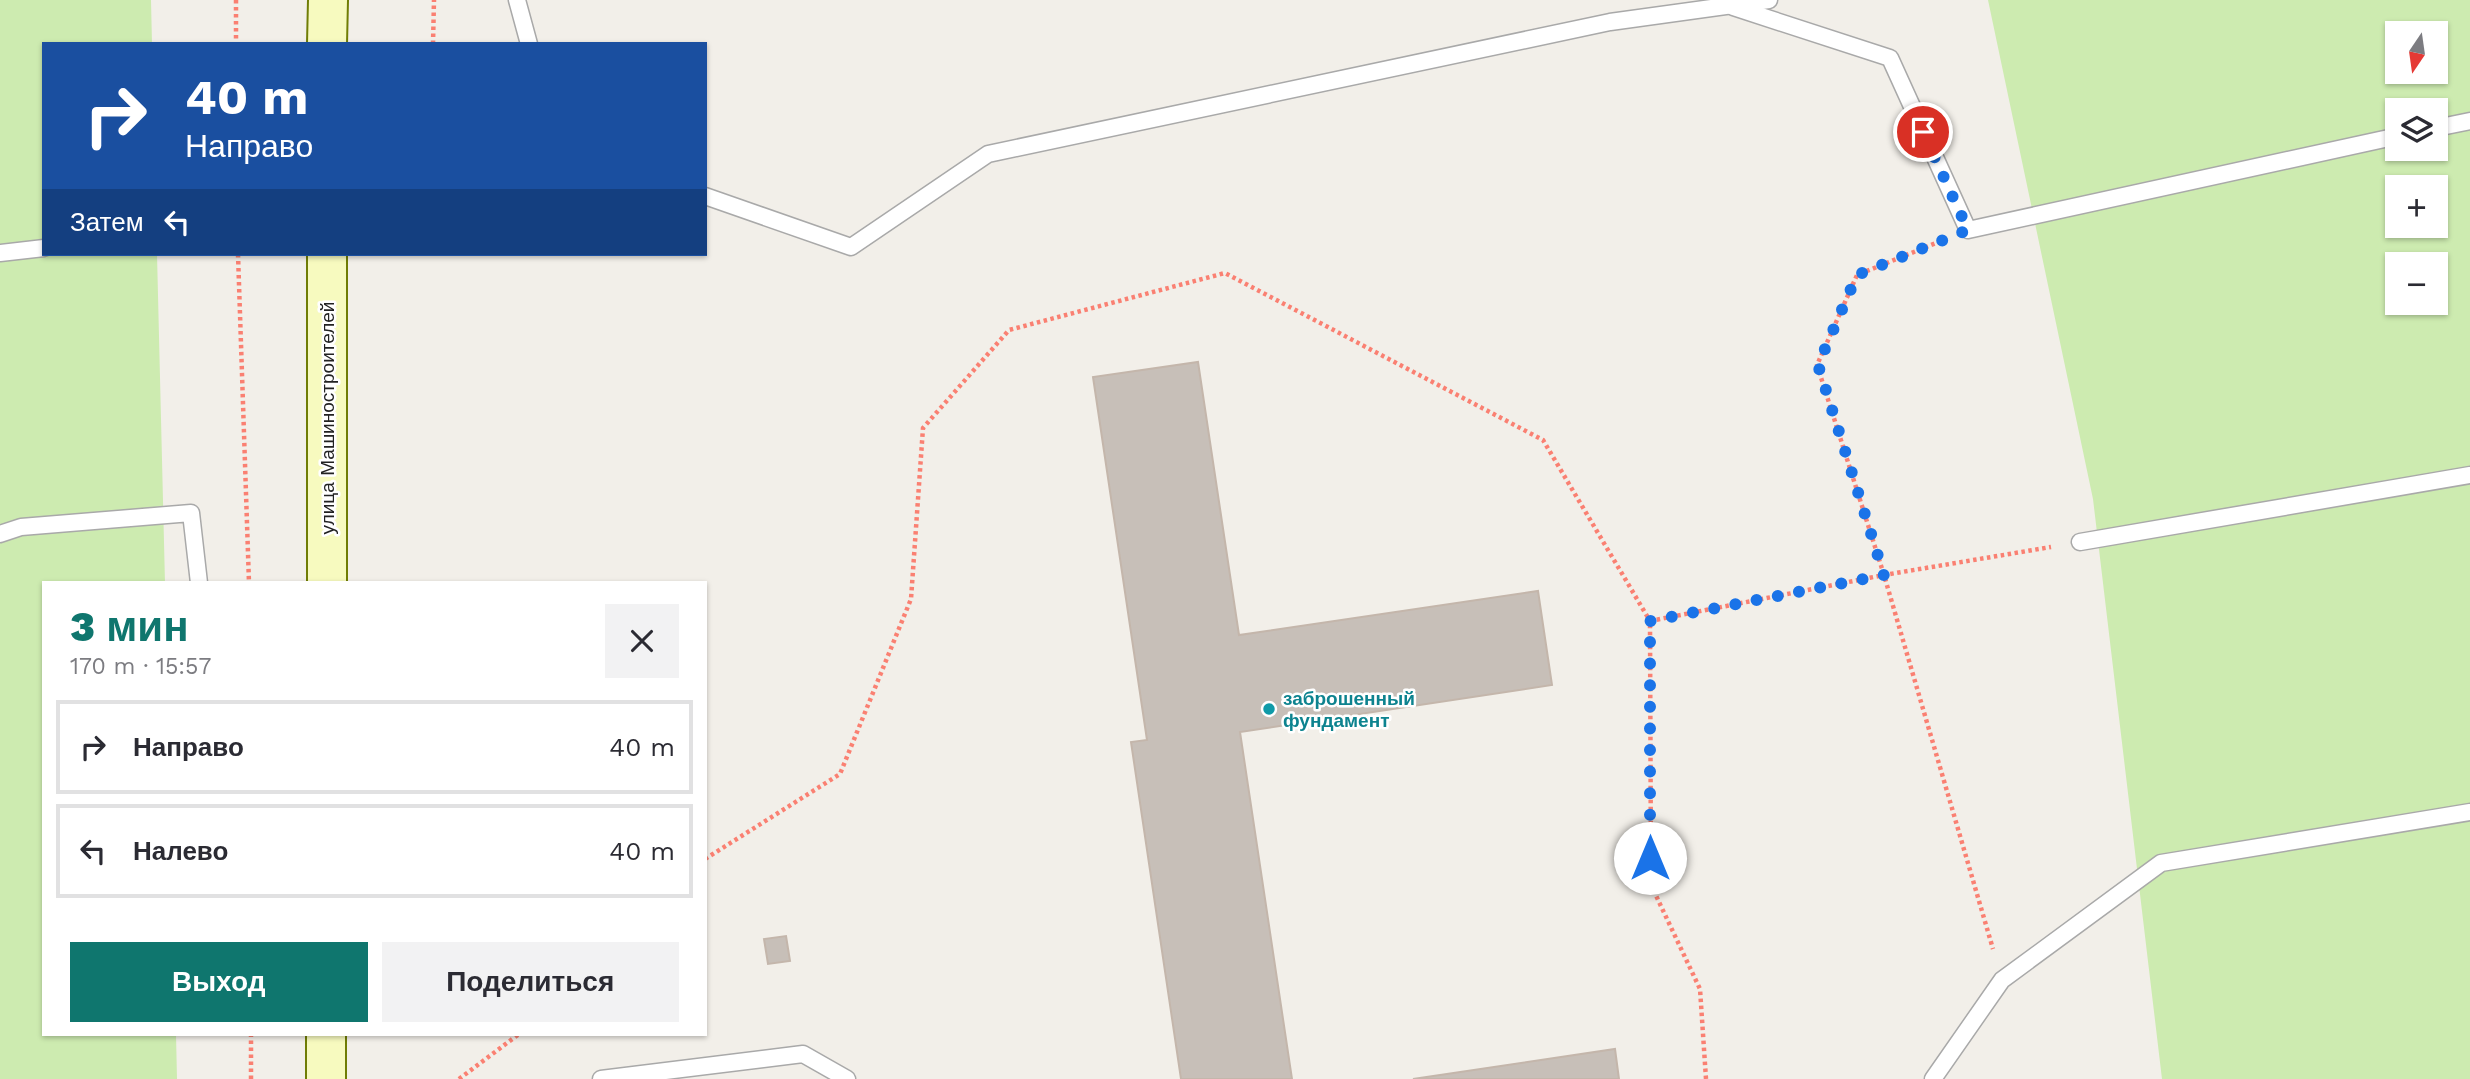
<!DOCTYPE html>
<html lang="ru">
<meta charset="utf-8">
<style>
body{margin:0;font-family:"Work Sans",sans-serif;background:#f2f2f3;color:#2b2b33;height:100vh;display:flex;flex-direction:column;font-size:26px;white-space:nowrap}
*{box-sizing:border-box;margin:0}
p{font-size:23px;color:#7c7c81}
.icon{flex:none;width:38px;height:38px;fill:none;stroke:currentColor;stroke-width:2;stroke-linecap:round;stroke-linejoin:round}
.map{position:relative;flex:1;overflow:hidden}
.details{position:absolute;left:42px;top:581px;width:665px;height:455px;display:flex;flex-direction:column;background:#fff;border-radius:0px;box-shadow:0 2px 5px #0004}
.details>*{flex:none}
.banner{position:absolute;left:42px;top:42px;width:665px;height:214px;border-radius:0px;box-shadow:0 2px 5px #0004;background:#1a4fa0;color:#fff;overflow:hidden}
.needle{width:46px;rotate:193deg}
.controls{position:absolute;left:2385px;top:21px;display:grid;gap:14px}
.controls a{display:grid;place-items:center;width:63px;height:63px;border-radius:0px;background:#fff;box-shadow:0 2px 5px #0004;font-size:35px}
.pin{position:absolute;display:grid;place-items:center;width:60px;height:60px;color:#fff;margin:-30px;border:4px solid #fff;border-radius:50%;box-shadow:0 2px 7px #0007}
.me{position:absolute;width:77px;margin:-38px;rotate:0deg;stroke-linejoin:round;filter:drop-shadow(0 0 5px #0008)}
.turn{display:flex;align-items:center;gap:24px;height:147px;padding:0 28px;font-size:32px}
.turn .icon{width:91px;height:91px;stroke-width:2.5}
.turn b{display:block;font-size:49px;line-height:60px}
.then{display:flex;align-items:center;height:66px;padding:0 28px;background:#0003;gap:14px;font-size:26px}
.round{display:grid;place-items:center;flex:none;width:74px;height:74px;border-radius:0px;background:#f2f2f3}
.headline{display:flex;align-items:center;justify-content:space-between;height:119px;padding:0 28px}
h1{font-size:42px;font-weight:800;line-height:52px;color:#0f766e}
.button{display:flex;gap:14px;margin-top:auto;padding:14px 28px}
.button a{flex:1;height:80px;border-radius:0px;background:#0f766e;color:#fff;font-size:28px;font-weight:800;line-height:80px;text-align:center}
.button a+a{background:#f2f2f3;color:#2b2b33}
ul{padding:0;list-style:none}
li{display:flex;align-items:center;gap:21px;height:94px;margin:0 14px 10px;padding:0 14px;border:4px solid #e1e1e2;border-radius:0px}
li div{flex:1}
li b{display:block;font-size:26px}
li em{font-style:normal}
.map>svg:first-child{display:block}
</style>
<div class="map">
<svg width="2470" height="1079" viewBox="0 0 2470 1079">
<rect width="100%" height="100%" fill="#f2efe9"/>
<g fill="#cdebb0" fill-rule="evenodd">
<path d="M0,0h151l1,44h-108v210h113l8,329h-121v451h132l1,45h-177z"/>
<path d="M1988,0h482v1079h-308l-69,-580zM2398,33h38v39h-38zM2398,110h38v39h-38zM2398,187h38v39h-38zM2398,264h38v39h-38z"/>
</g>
<g fill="#c7bfb8" stroke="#c4b6ab" stroke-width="2">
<path d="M1198,362l41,273 299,-44 14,94 -312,47 52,347h-111l-50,-337 16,-2 -54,-363z"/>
<path d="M786,936l4,25 -22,3 -4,-25z"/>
<path d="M1615,1049l4,30h-206z"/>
</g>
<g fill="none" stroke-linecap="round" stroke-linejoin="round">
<g stroke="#a9a9a9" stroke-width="19">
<g id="lane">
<path d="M517,0l12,44"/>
<path d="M1733,7l157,51 78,172 430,-94"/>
<path d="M2436,128l34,-7"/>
<path d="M705,196l146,51 137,-93 622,-132 159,-22"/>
<path d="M0,253l44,-5"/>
<path d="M0,534l21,-7 170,-14 8,70"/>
<path d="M2080,542l390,-67"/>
<path d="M601,1079l202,-25 44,25"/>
<path d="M1933,1079l69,-99 159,-117 309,-51"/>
</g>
</g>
<g stroke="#707d05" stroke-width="42">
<g id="secondary">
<path d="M327,44l1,-44"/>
<path d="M327,583v-329"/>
<path d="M326,1079v-45"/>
</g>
</g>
<g stroke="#fa8072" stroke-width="4.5" stroke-dasharray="3.5 3.5" stroke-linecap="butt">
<path d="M236,0v44"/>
<path d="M433,44l1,-44"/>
<path d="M1941,241l-84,34 -40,90 67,210 109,374"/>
<path d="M238,254l11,329"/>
<path d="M705,859l135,-85 71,-175 12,-171 86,-98 216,-57 318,167 107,181"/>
<path d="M251,1079v-45"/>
<path d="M459,1079l60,-45"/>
<path d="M1706,1079l-6,-90 -49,-104 -1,-264 234,-46 167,-28"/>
</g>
<use href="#lane" stroke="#fff" stroke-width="16"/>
<use href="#secondary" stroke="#f7fabf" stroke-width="38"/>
</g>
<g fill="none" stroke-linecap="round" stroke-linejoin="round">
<path stroke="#1a73e8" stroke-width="12" stroke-dasharray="0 21.6" d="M1650,858v-237l234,-46 -66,-210 39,-90 111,-45 -45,-98"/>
</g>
<circle fill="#0f9aa8" stroke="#fff" stroke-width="2.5" cx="1269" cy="709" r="7"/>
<g text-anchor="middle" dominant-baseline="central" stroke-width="5" stroke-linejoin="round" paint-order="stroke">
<g font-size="19" fill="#222" stroke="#fff">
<text transform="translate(327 418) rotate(-90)">улица Машиностроителей</text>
</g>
<g font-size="19" font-weight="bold" fill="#0d838f" stroke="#fff" text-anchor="start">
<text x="1283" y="698">заброшенный<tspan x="1283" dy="22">фундамент</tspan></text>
</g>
</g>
</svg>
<div class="controls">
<a><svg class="needle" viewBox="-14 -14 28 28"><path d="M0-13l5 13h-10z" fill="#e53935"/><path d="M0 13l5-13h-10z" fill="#7c7c81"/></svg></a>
<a><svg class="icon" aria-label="layers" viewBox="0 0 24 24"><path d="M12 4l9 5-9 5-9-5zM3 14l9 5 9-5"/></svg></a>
<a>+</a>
<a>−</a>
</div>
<div class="pin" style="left:1923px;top:132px;background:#d93025"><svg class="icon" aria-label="arrive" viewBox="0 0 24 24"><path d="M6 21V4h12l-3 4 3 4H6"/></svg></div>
<svg class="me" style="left:1650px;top:858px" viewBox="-20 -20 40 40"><circle r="19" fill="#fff"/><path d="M0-13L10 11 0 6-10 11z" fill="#1a73e8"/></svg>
<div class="banner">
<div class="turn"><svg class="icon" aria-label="right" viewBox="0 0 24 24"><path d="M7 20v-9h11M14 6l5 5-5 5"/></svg><div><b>40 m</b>Направо</div></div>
<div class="then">Затем<svg class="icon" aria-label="left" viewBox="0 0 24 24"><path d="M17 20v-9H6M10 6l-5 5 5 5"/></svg></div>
</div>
<section class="details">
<div class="headline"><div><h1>3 мин</h1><p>170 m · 15:57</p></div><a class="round"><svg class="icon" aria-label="close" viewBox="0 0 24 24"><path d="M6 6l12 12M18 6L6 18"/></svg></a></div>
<ul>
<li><svg class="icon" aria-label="right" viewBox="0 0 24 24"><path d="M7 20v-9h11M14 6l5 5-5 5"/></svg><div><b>Направо</b></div><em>40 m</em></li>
<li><svg class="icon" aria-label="left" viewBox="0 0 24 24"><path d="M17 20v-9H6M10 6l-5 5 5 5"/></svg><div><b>Налево</b></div><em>40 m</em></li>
</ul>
<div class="button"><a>Выход</a><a>Поделиться</a></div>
</section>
</div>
